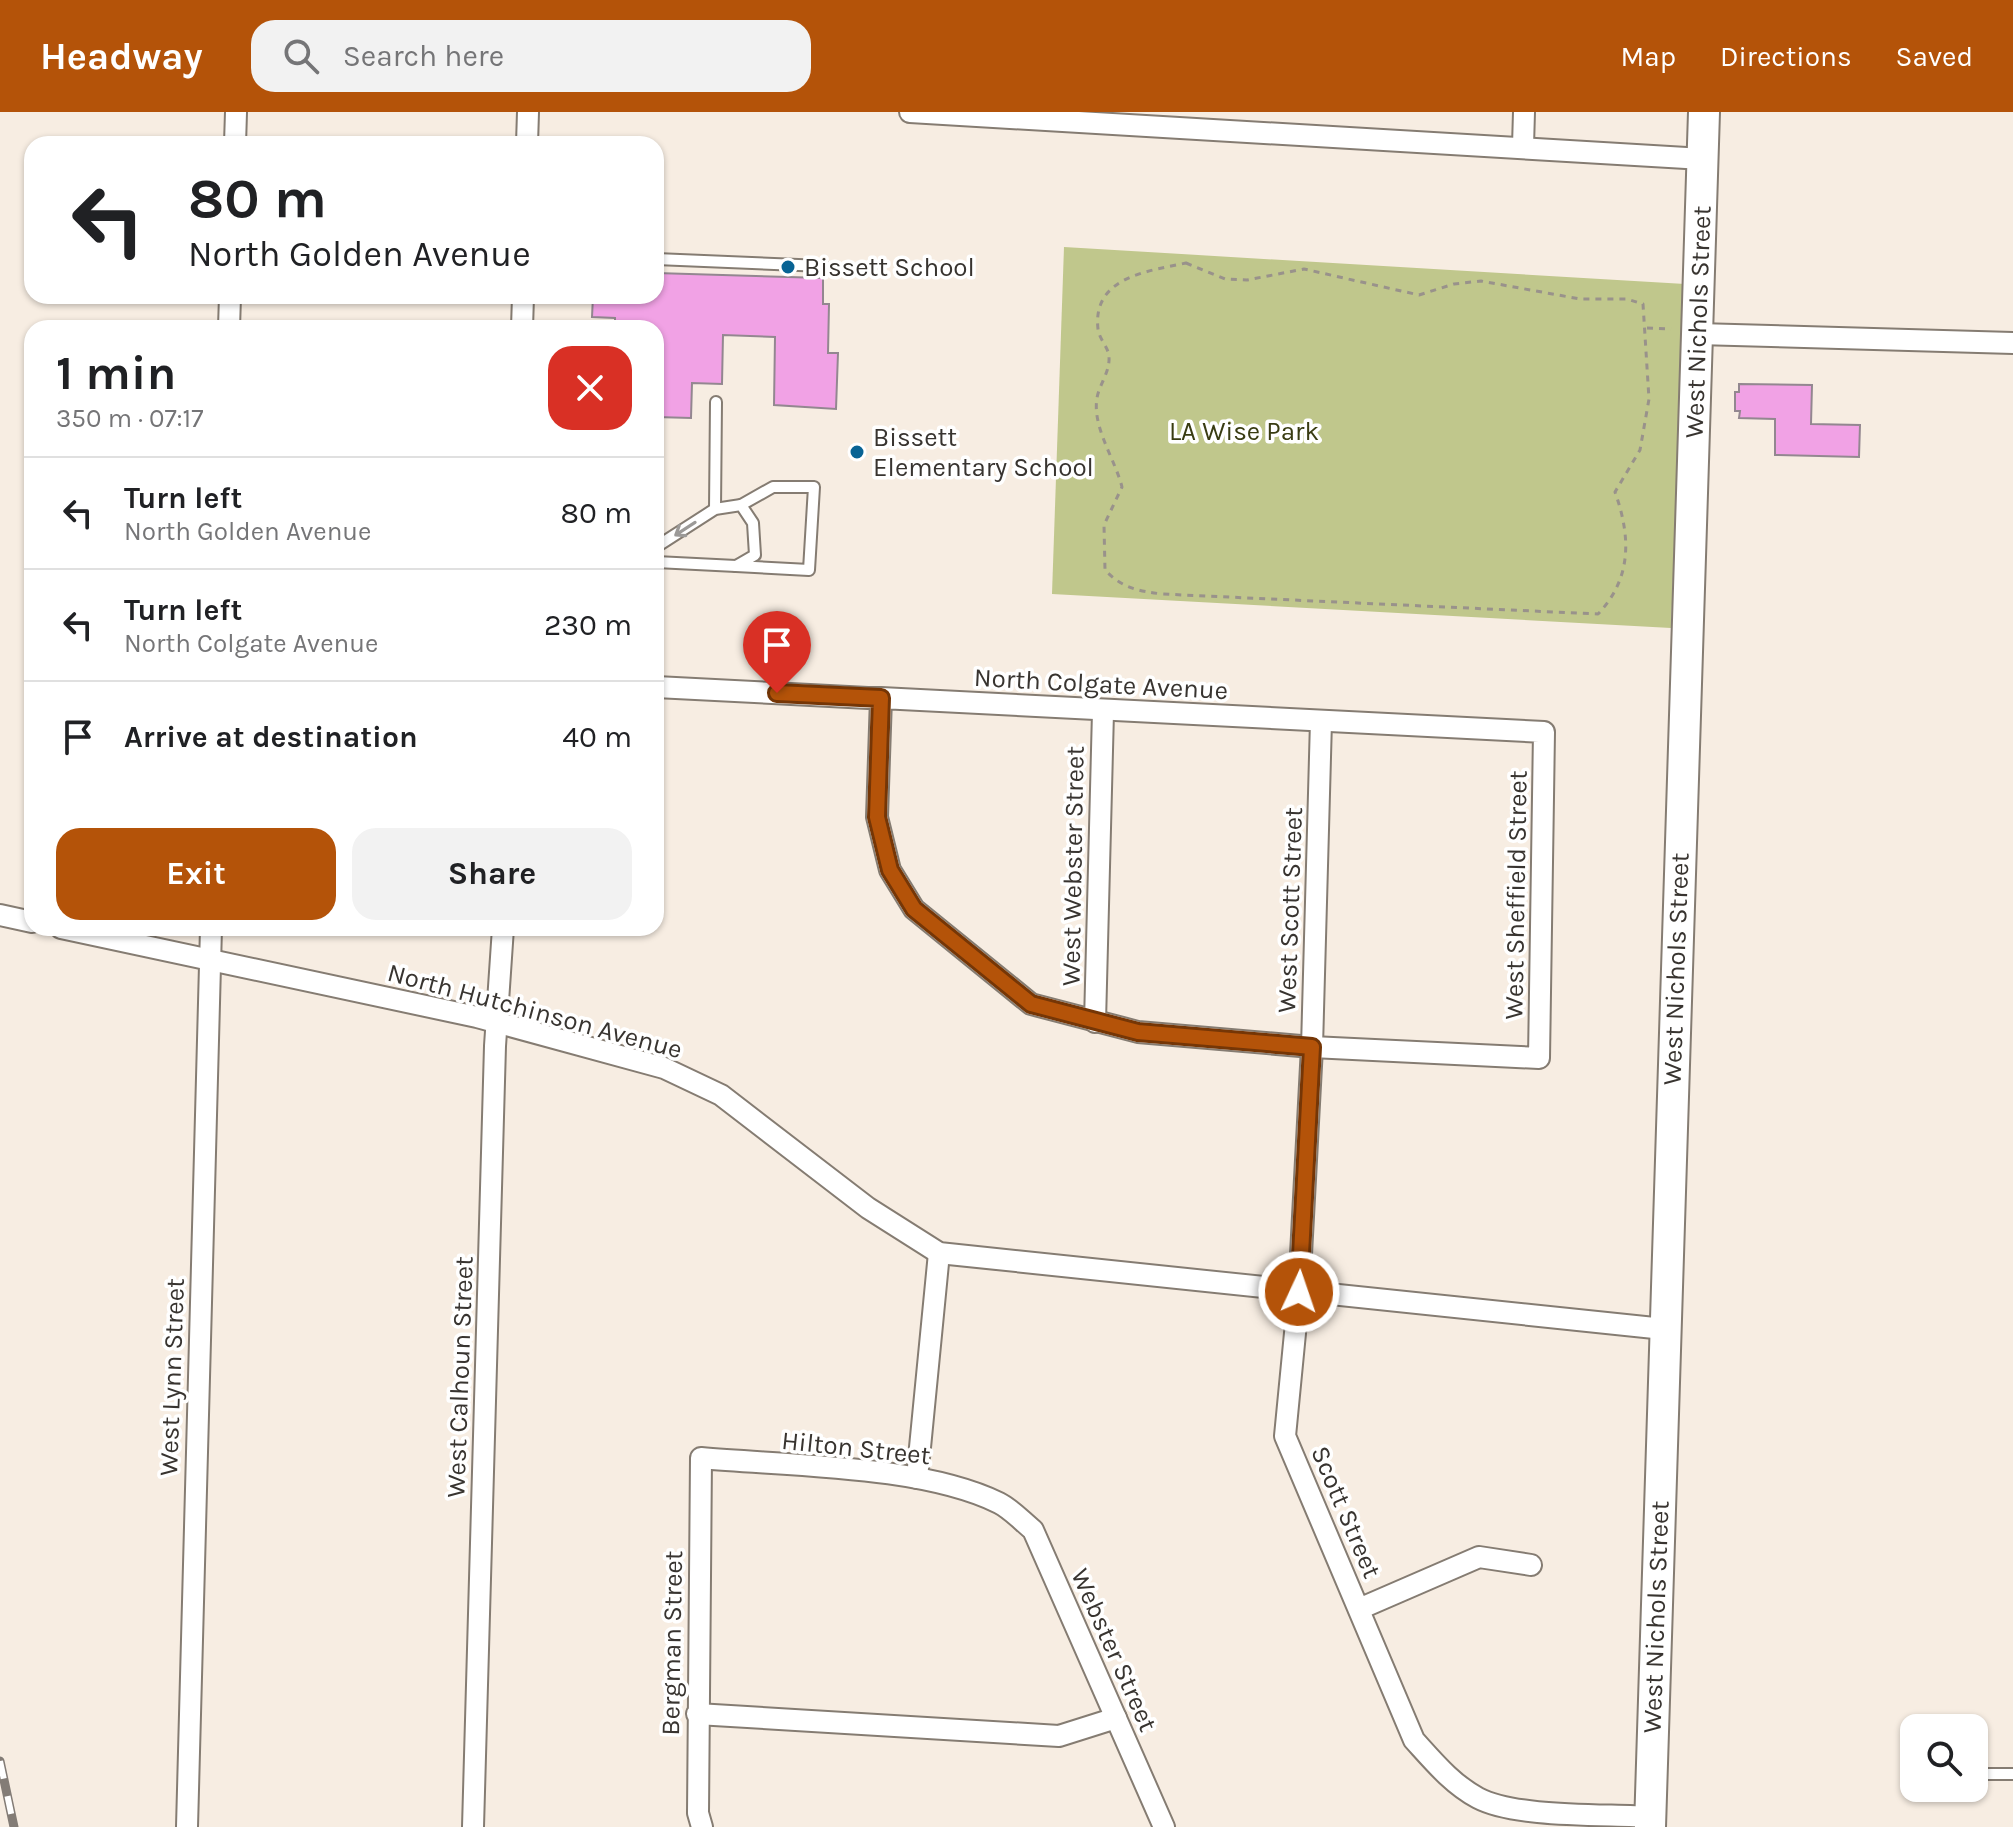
<!DOCTYPE html>
<meta charset="utf-8">
<style>
body{margin:0;font-family:Karla,sans-serif;background:#f2f2f2;color:#202124;height:100vh;display:flex;flex-direction:column;font-size:30px;white-space:nowrap}
*{box-sizing:border-box;margin:0}
p{font-size:26px;color:#757577}
.icon{flex:none;width:44px;height:44px;fill:none;stroke:currentColor;stroke-width:2;stroke-linecap:round;stroke-linejoin:round}
.map{position:relative;flex:1;overflow:hidden}
.sheet{position:absolute;left:24px;top:208px;width:640px;height:616px;display:flex;flex-direction:column;background:#fff;border-radius:24px;box-shadow:0 2px 6px #0004}
.sheet>*{flex:none}
.guide{position:absolute;left:24px;top:24px;width:640px;height:168px;border-radius:24px;box-shadow:0 2px 6px #0004;background:#fff;color:#202124;overflow:hidden}
.fabs{position:absolute;left:1900px;top:1602px;display:grid;gap:16px}
.fabs a{display:grid;place-items:center;width:88px;height:88px;border-radius:16px;background:#fff;box-shadow:0 2px 6px #0004;font-size:40px}
.pin{position:absolute;display:grid;place-items:center;width:68px;height:68px;color:#fff;margin:-82px -34px;border-radius:50% 50% 50% 0;rotate:-45deg;box-shadow:0 0 8px #0007}
.pin .icon{rotate:45deg}
.me{position:absolute;width:88px;margin:-44px;rotate:3deg;stroke-linejoin:round;filter:drop-shadow(0 0 6px #0008)}
.turn{display:flex;align-items:center;gap:28px;height:168px;padding:0 32px;font-size:36px}
.turn .icon{width:104px;height:104px;stroke-width:2.5}
.turn b{display:block;font-size:56px;line-height:68px}
.round{display:grid;place-items:center;flex:none;width:84px;height:84px;border-radius:24px;background:#f2f2f2}
.summary{display:flex;align-items:center;justify-content:space-between;height:136px;padding:0 32px}
h1{font-size:48px;font-weight:700;line-height:60px}
.action{display:flex;gap:16px;margin-top:auto;padding:16px 32px}
.action a{flex:1;height:92px;border-radius:24px;background:#b45309;color:#fff;font-size:32px;font-weight:700;line-height:92px;text-align:center}
.action a+a{background:#f2f2f2;color:#202124}
ul{padding:0;list-style:none}
li{display:flex;align-items:center;gap:24px;height:112px;padding:0 32px;border-top:2px solid #e0e0e0}
li div{flex:1}
li b{display:block;font-size:30px}
li em{font-style:normal}
header{display:flex;align-items:center;gap:48px;box-sizing:border-box;height:112px;padding:0 40px;background:#b45309;color:#fff}
header strong{font-size:38px}
nav{display:flex;gap:44px;margin-inline-start:auto;font-size:28px}
.search{width:560px;height:72px;background:#f2f2f2;display:flex;align-items:center;gap:20px;box-sizing:border-box;padding:0 28px;border-radius:24px;color:#757577;font-size:30px}
.map>svg:first-child{display:block}
</style>
<header>
<strong>Headway</strong>
<div class="search"><svg class="icon" aria-label="search" viewBox="0 0 24 24"><circle cx="10" cy="10" r="6"/><path d="M15 15l6 6"/></svg>Search here</div>
<nav><a>Map</a><a>Directions</a><a>Saved</a></nav>
</header>
<div class="map">
<svg width="2013" height="1715" viewBox="0 0 2013 1715">
<rect width="100%" height="100%" fill="#f7ede2"/>
<path fill="#c0c78c" d="M1064,135l621,37 -14,344 -619,-34z"/>
<g fill="#f1a2e5" stroke="#938790" stroke-width="2">
<path d="M656,161l167,5v26h6l-1,49h10l-2,56 -62,-4 1,-68 -52,-2 -1,49 -30,-1 -1,35 -35,-1v-89h-41v-10l-23,-1 1,-21h63z"/>
<path d="M1739,272l73,1 -1,39 49,1 -1,32 -84,-2v-36l-36,-1 1,-7h-5v-19h4z"/>
</g>
<g fill="none" stroke-linecap="round" stroke-linejoin="round">
<g stroke="#857c72" stroke-width="14">
<g id="lane">
<path d="M656,147l167,7"/>
<path d="M715,397l1,-107"/>
<path d="M656,435l59,-38 26,-4 12,18 2,32 -19,11 -80,-4"/>
<path d="M736,454l73,4 5,-83h-41l-32,18"/>
<path d="M1974,1662h39"/>
</g>
</g>
<g stroke="#857c72" stroke-width="24">
<g id="street">
<path d="M910,0l793,47"/>
<path d="M235,32l1,-32"/>
<path d="M527,32l1,-32"/>
<path d="M1523,34l1,-34"/>
<path d="M229,216l1,-32"/>
<path d="M522,216l1,-32"/>
<path d="M1698,222l315,9"/>
<path d="M656,575l212,11h13l663,34 -5,326 -227,-11 -174,-15 -107,-28 -117,-95 -24,-39 -13,-53 4,-119"/>
<path d="M1321,609l-9,326 -13,245 -14,144 129,304c20,22 38,44 64,58 38,20 127,16 172,19"/>
<path d="M0,803l32,7"/>
<path d="M61,816l416,89 187,51 57,27 147,113 71,45 725,76"/>
<path d="M1095,910l8,-310"/>
<path d="M917,1366l22,-225"/>
<path d="M1359,1497l120,-52 52,8"/>
<path d="M697,1602l362,22 57,-18"/>
<path d="M187,1715l24,-899"/>
<path d="M473,1715l22,-781 8,-118"/>
<path d="M702,1715l-4,-14 3,-355c88,8 221,7 298,45 12,6 23,18 34,27l131,297"/>
</g>
</g>
<g stroke="#857c72" stroke-width="34">
<path id="secondary" d="M1650,1715l54,-1715"/>
</g>
<g stroke="#99928b" stroke-width="3" stroke-dasharray="6 6" stroke-linecap="butt">
<path d="M1186,151l39,16 22,1 57,-11 115,26 35,-11 27,-3 99,18h47l16,5 6,95 -9,51 -25,42c16,45 17,86 -17,122l-436,-20c-24,-3 -40,-6 -57,-24l-1,-45 18,-38c-7,-28 -30,-60 -25,-89 2,-13 13,-26 12,-41 0,-9 -10,-18 -11,-28 -6,-53 52,-58 88,-66z"/>
<path d="M1647,216l24,1"/>
</g>
<use href="#lane" stroke="#fff" stroke-width="10"/>
<use href="#street" stroke="#fff" stroke-width="20"/>
<use href="#secondary" stroke="#fff" stroke-width="30"/>
<g stroke="#837c76" stroke-width="9">
<path id="rail" d="M0,1649l14,66"/>
</g>
<use href="#rail" stroke="#fff" stroke-width="6" stroke-dasharray="18" stroke-linecap="butt"/>
</g>
<defs><path id="oneway-shaft" d="M-6 0H5M1.5-3L5.5 0L1.5 3" fill="none" stroke-width="1.6" stroke-linecap="round" stroke-linejoin="round" transform="scale(2)"/></defs>
<use stroke="#9c9a98" href="#oneway-shaft" transform="translate(685 417) rotate(147)"/>
<g fill="none" stroke-linecap="round" stroke-linejoin="round">
<g stroke="#753606" stroke-width="20">
<path id="route" d="M777,581l104,5 -4,119 13,53 24,39 117,95 107,28 174,15 -13,245"/>
</g>
<use href="#route" stroke="#b45309" stroke-width="14"/>
</g>
<g fill="#086394" stroke="#fff" stroke-width="3">
<circle cx="788" cy="155" r="8"/>
<circle cx="857" cy="340" r="8"/>
</g>
<g text-anchor="middle" dominant-baseline="central" stroke-width="7" stroke-linejoin="round" paint-order="stroke">
<g font-size="26" fill="#383430" stroke="#fff" text-anchor="start">
<text x="804" y="155">Bissett School</text>
<text x="873" y="325">Bissett<tspan x="873" dy="30">Elementary School</tspan></text>
</g>
<g font-size="26" fill="#383430" stroke="#fff">
<text transform="translate(1698 210) rotate(-88)">West Nichols Street</text>
<text transform="translate(1101 572) rotate(3)">North Colgate Avenue</text>
<text transform="translate(1073 754) rotate(-89)">West Webster Street</text>
<text transform="translate(1516 783) rotate(-89)">West Sheffield Street</text>
<text transform="translate(1290 798) rotate(-88)">West Scott Street</text>
<text transform="translate(1676 857) rotate(-88)">West Nichols Street</text>
<text transform="translate(535 899) rotate(15)">North Hutchinson Avenue</text>
<text transform="translate(172 1265) rotate(-88)">West Lynn Street</text>
<text transform="translate(460 1265) rotate(-88)">West Calhoun Street</text>
<text transform="translate(856 1336) rotate(6)">Hilton Street</text>
<text transform="translate(1346 1400) rotate(67)">Scott Street</text>
<text transform="translate(1656 1505) rotate(-88)">West Nichols Street</text>
<text transform="translate(672 1531) rotate(-89)">Bergman Street</text>
<text transform="translate(1114 1538) rotate(66)">Webster Street</text>
</g>
<g font-size="26" fill="#393c12" stroke="#fff">
<text x="1244" y="319">LA Wise Park</text>
</g>
</g>
</svg>
<div class="fabs">
<a><svg class="icon" aria-label="search" viewBox="0 0 24 24"><circle cx="10" cy="10" r="6"/><path d="M15 15l6 6"/></svg></a>
</div>
<div class="pin" style="left:777px;top:581px;background:#d93025"><svg class="icon" aria-label="arrive" viewBox="0 0 24 24"><path d="M6 21V4h12l-3 4 3 4H6"/></svg></div>
<svg class="me" style="left:1299px;top:1180px" viewBox="-20 -20 40 40"><circle r="17" fill="#b45309" stroke="#fff" stroke-width="3"/><path d="M0-11L8 9 0 5-8 9z" fill="#fff"/></svg>
<div class="guide">
<div class="turn"><svg class="icon" aria-label="left" viewBox="0 0 24 24"><path d="M17 20v-9H6M10 6l-5 5 5 5"/></svg><div><b>80 m</b>North Golden Avenue</div></div>
</div>
<section class="sheet">
<div class="summary"><div><h1>1 min</h1><p>350 m · 07:17</p></div><a class="round" style="background:#d93025;color:#fff"><svg class="icon" aria-label="close" viewBox="0 0 24 24"><path d="M6 6l12 12M18 6L6 18"/></svg></a></div>
<ul>
<li><svg class="icon" aria-label="left" viewBox="0 0 24 24"><path d="M17 20v-9H6M10 6l-5 5 5 5"/></svg><div><b>Turn left</b><p>North Golden Avenue</p></div><em>80 m</em></li>
<li><svg class="icon" aria-label="left" viewBox="0 0 24 24"><path d="M17 20v-9H6M10 6l-5 5 5 5"/></svg><div><b>Turn left</b><p>North Colgate Avenue</p></div><em>230 m</em></li>
<li><svg class="icon" aria-label="arrive" viewBox="0 0 24 24"><path d="M6 21V4h12l-3 4 3 4H6"/></svg><div><b>Arrive at destination</b></div><em>40 m</em></li>
</ul>
<div class="action"><a>Exit</a><a>Share</a></div>
</section>
</div>
